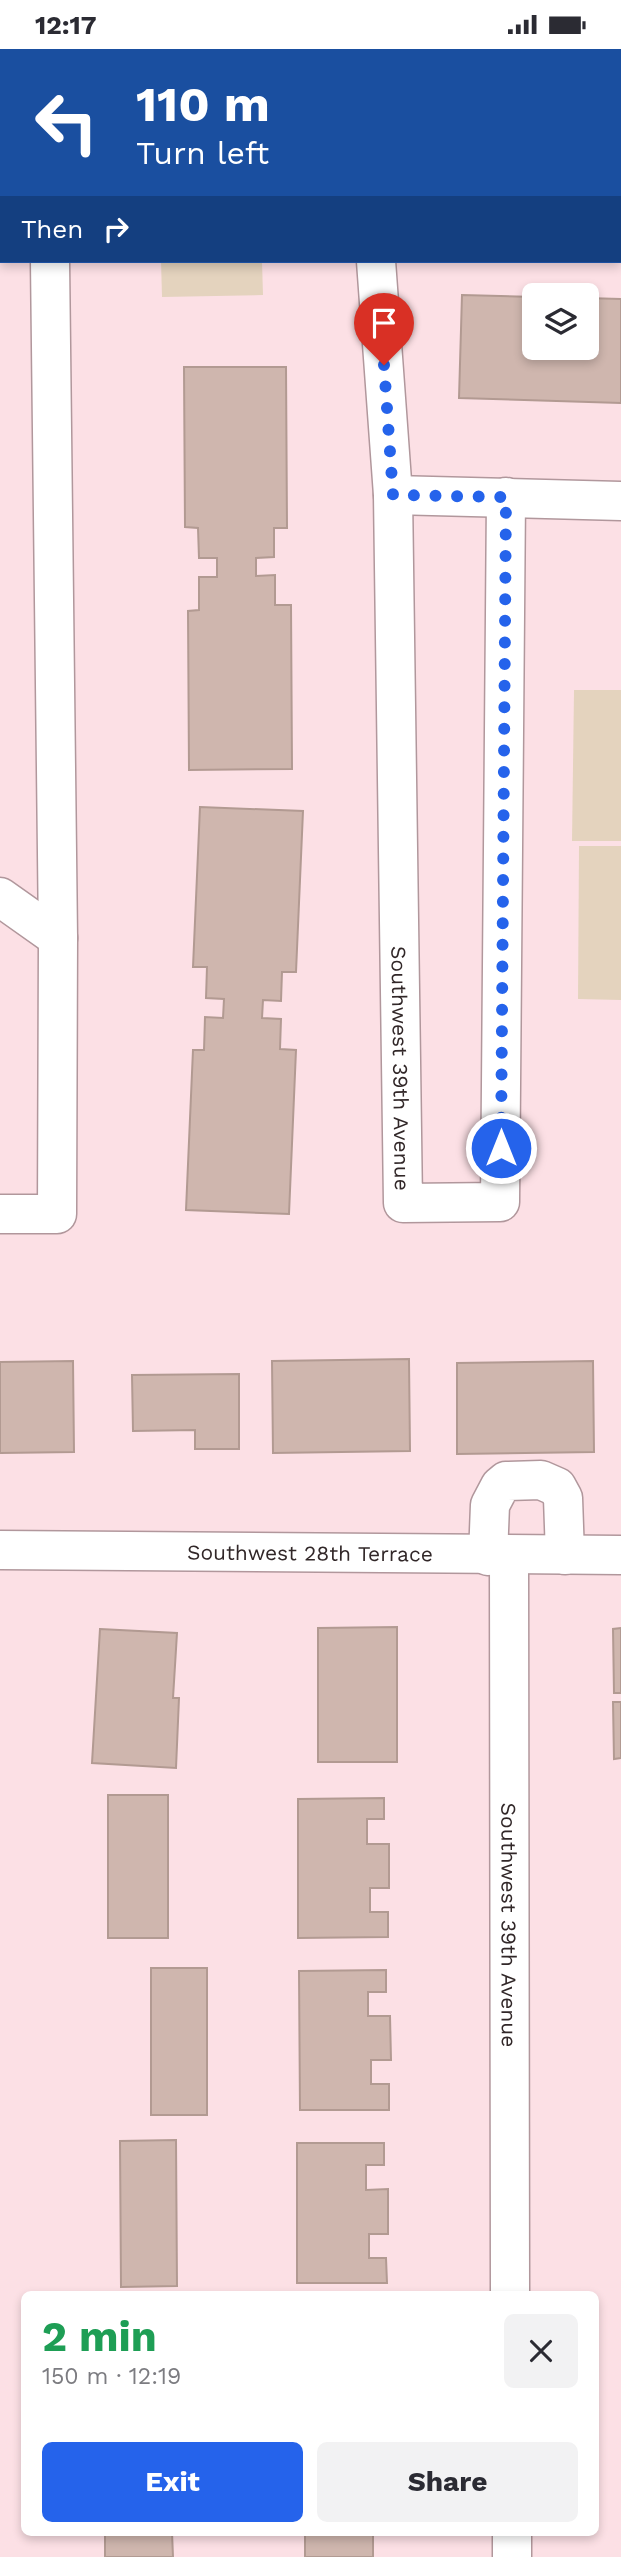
<!DOCTYPE html>
<meta charset="utf-8">
<style>
body{margin:0;font-family:"Work Sans",sans-serif;background:#f2f2f3;color:#2b2b33;height:100vh;display:flex;flex-direction:column;font-size:26px;white-space:nowrap}
*{box-sizing:border-box;margin:0}
p{font-size:23px;color:#7c7c81}
.icon{flex:none;width:38px;height:38px;fill:none;stroke:currentColor;stroke-width:2;stroke-linecap:round;stroke-linejoin:round}
.map{position:relative;flex:1;overflow:hidden}
.sheet{position:absolute;left:21px;top:2242px;width:578px;height:245px;display:flex;flex-direction:column;background:#fff;border-radius:10px;box-shadow:0 4px 10px #0003}
.sheet>*{flex:none}
.guide{position:absolute;left:0px;top:0px;width:621px;height:214px;box-shadow:0 4px 10px #0003;background:#1a4fa0;color:#fff;overflow:hidden}
.fabs{position:absolute;left:522px;top:234px;display:grid;gap:14px}
.fabs a{display:grid;place-items:center;width:77px;height:77px;border-radius:10px;background:#fff;box-shadow:0 4px 10px #0003;font-size:35px}
.pin{position:absolute;display:grid;place-items:center;width:60px;height:60px;color:#fff;margin:-72px -30px;border-radius:50% 50% 50% 0;rotate:-45deg;box-shadow:0 0 7px #0007}
.pin .icon{rotate:45deg}
.me{position:absolute;width:77px;margin:-38px;rotate:0deg;stroke-linejoin:round;filter:drop-shadow(0 0 5px #0008)}
.turn{display:flex;align-items:center;gap:24px;height:147px;padding:0 21px;font-size:32px}
.turn .icon{width:91px;height:91px;stroke-width:2.5}
.turn b{display:block;font-size:49px;line-height:60px}
.then{display:flex;align-items:center;height:66px;padding:0 21px;background:#0003;gap:14px;font-size:26px}
.round{display:grid;place-items:center;flex:none;width:74px;height:74px;border-radius:10px;background:#f2f2f3}
.head{display:flex;align-items:center;justify-content:space-between;height:119px;padding:0 21px}
h1{font-size:42px;font-weight:700;line-height:52px;color:#1e9e55}
.primary-button{display:flex;gap:14px;margin-top:auto;padding:14px 21px}
.primary-button a{flex:1;height:80px;border-radius:10px;background:#2563eb;color:#fff;font-size:28px;font-weight:700;line-height:80px;text-align:center}
.primary-button a+a{background:#f2f2f3;color:#2b2b33}
.status{display:flex;justify-content:space-between;align-items:center;height:49px;padding:0 35px;background:#fff;direction:ltr}
.status svg{height:19px;fill:currentColor}
.map>svg:first-child{display:block}
</style>
<div class="status"><b>12:17</b><svg viewBox="0 0 49 12"><path d="M0 12V9h3v3zM5 12V6h3v6zM10 12V3h3v9zM15 12V0h3v12zM26 1h20v11H26zM47 4h2v5h-2z"/></svg></div>
<div class="map">
<svg width="621" height="2508" viewBox="0 0 621 2508">
<rect width="100%" height="100%" fill="#fce0e5"/>
<g fill="#e4d3be">
<path d="M161,212h101l1,34 -101,2z"/>
<path d="M574,641h47v151h-49z"/>
<path d="M579,797h42v154l-43,-1z"/>
</g>
<g fill="#cfb6ae" stroke="#b29a92" stroke-width="2">
<path d="M462,246l72,2v51h52v-50l35,1v104l-162,-5z"/>
<path d="M184,318h102l1,161h-13v29l-18,1v18l19,-1v30h16l1,164 -103,1 -1,-159 11,-1v-33h18v-19h-18l-1,-30 -13,-1z"/>
<path d="M200,758l103,4 -7,161h-14l-1,29 -18,-1 -1,18 19,1 -1,30 16,1 -7,164 -103,-4 7,-160h11l1,-33 18,1 1,-19 -18,-1 1,-31h-14z"/>
<path d="M409,1310l1,92 -137,2 -1,-92z"/>
<path d="M73,1312l1,91 -74,1v-91z"/>
<path d="M593,1312l1,91 -137,2v-91z"/>
<path d="M239,1325v75h-44v-19l-62,1 -1,-56z"/>
<path d="M397,1578v135h-79v-134z"/>
<path d="M621,1579v65h-7l-1,-64z"/>
<path d="M100,1580l77,4 -4,65h6l-3,70 -84,-5z"/>
<path d="M613,1653h8v56l-7,1z"/>
<rect x="108" y="1746" width="60" height="143"/>
<path d="M384,1749v21h-17v25h22v44h-19v24h18v25l-90,1v-139z"/>
<rect x="151" y="1919" width="56" height="147"/>
<path d="M386,1921v22h-18v24h22l1,44h-20v24h18v26h-89l-1,-139z"/>
<path d="M176,2091l1,146 -56,1 -1,-146z"/>
<path d="M297,2094h87v22h-18v25l22,-1v45h-19v24h17l1,25h-90z"/>
<path d="M105,2483h67l1,25h-68z"/>
<rect x="305" y="2483" width="68" height="25"/>
</g>
<g fill="none" stroke-linecap="round" stroke-linejoin="round">
<g stroke="#b1979c" stroke-width="41">
<g id="minor">
<path d="M361,0v2"/>
<path d="M0,115h2"/>
<path d="M620,139h1"/>
<path id="s1" d="M376,212l17,234 10,708 97,-1 6,-705"/>
<path d="M393,446l228,6"/>
<path d="M0,848l58,41"/>
<path d="M0,1165h57l1,-276 -8,-677"/>
<path id="s2" d="M0,1501l621,5"/>
<path d="M488,1507l2,-51 10,-19 6,-5 35,-1 16,7 6,11 2,57"/>
<path id="s3" d="M509,1507l1,738"/>
<path d="M512,2483v25"/>
</g>
</g>
<use href="#minor" stroke="#fff" stroke-width="38"/>
</g>
<g fill="none" stroke-linecap="round" stroke-linejoin="round">
<path stroke="#2563eb" stroke-width="12" stroke-dasharray="0 21.6" d="M384,316l9,130 113,2 -5,651"/>
</g>
<g text-anchor="middle" dominant-baseline="central" stroke-width="5" stroke-linejoin="round" paint-order="stroke">
<g font-size="21" fill="#312728" stroke="#fff">
<text stroke="none"><textPath href="#s1" startOffset="808">Southwest 39th Avenue</textPath></text>
<text stroke="none"><textPath href="#s2" startOffset="310">Southwest 28th Terrace</textPath></text>
<text stroke="none"><textPath href="#s3" startOffset="369">Southwest 39th Avenue</textPath></text>
</g>
</g>
</svg>
<div class="fabs">
<a><svg class="icon" aria-label="layers" viewBox="0 0 24 24"><path d="M12 4l9 5-9 5-9-5zM3 14l9 5 9-5"/></svg></a>
</div>
<div class="pin" style="left:384px;top:316px;background:#d93025"><svg class="icon" aria-label="arrive" viewBox="0 0 24 24"><path d="M6 21V4h12l-3 4 3 4H6"/></svg></div>
<svg class="me" style="left:501px;top:1099px" viewBox="-20 -20 40 40"><circle r="17" fill="#2563eb" stroke="#fff" stroke-width="3"/><path d="M0-11L8 9 0 5-8 9z" fill="#fff"/></svg>
<div class="guide">
<div class="turn"><svg class="icon" aria-label="left" viewBox="0 0 24 24"><path d="M17 20v-9H6M10 6l-5 5 5 5"/></svg><div><b>110 m</b>Turn left</div></div>
<div class="then">Then<svg class="icon" aria-label="right" viewBox="0 0 24 24"><path d="M7 20v-9h11M14 6l5 5-5 5"/></svg></div>
</div>
<section class="sheet">
<div class="head"><div><h1>2 min</h1><p>150 m · 12:19</p></div><a class="round"><svg class="icon" aria-label="close" viewBox="0 0 24 24"><path d="M6 6l12 12M18 6L6 18"/></svg></a></div>
<div class="primary-button"><a>Exit</a><a>Share</a></div>
</section>
</div>
